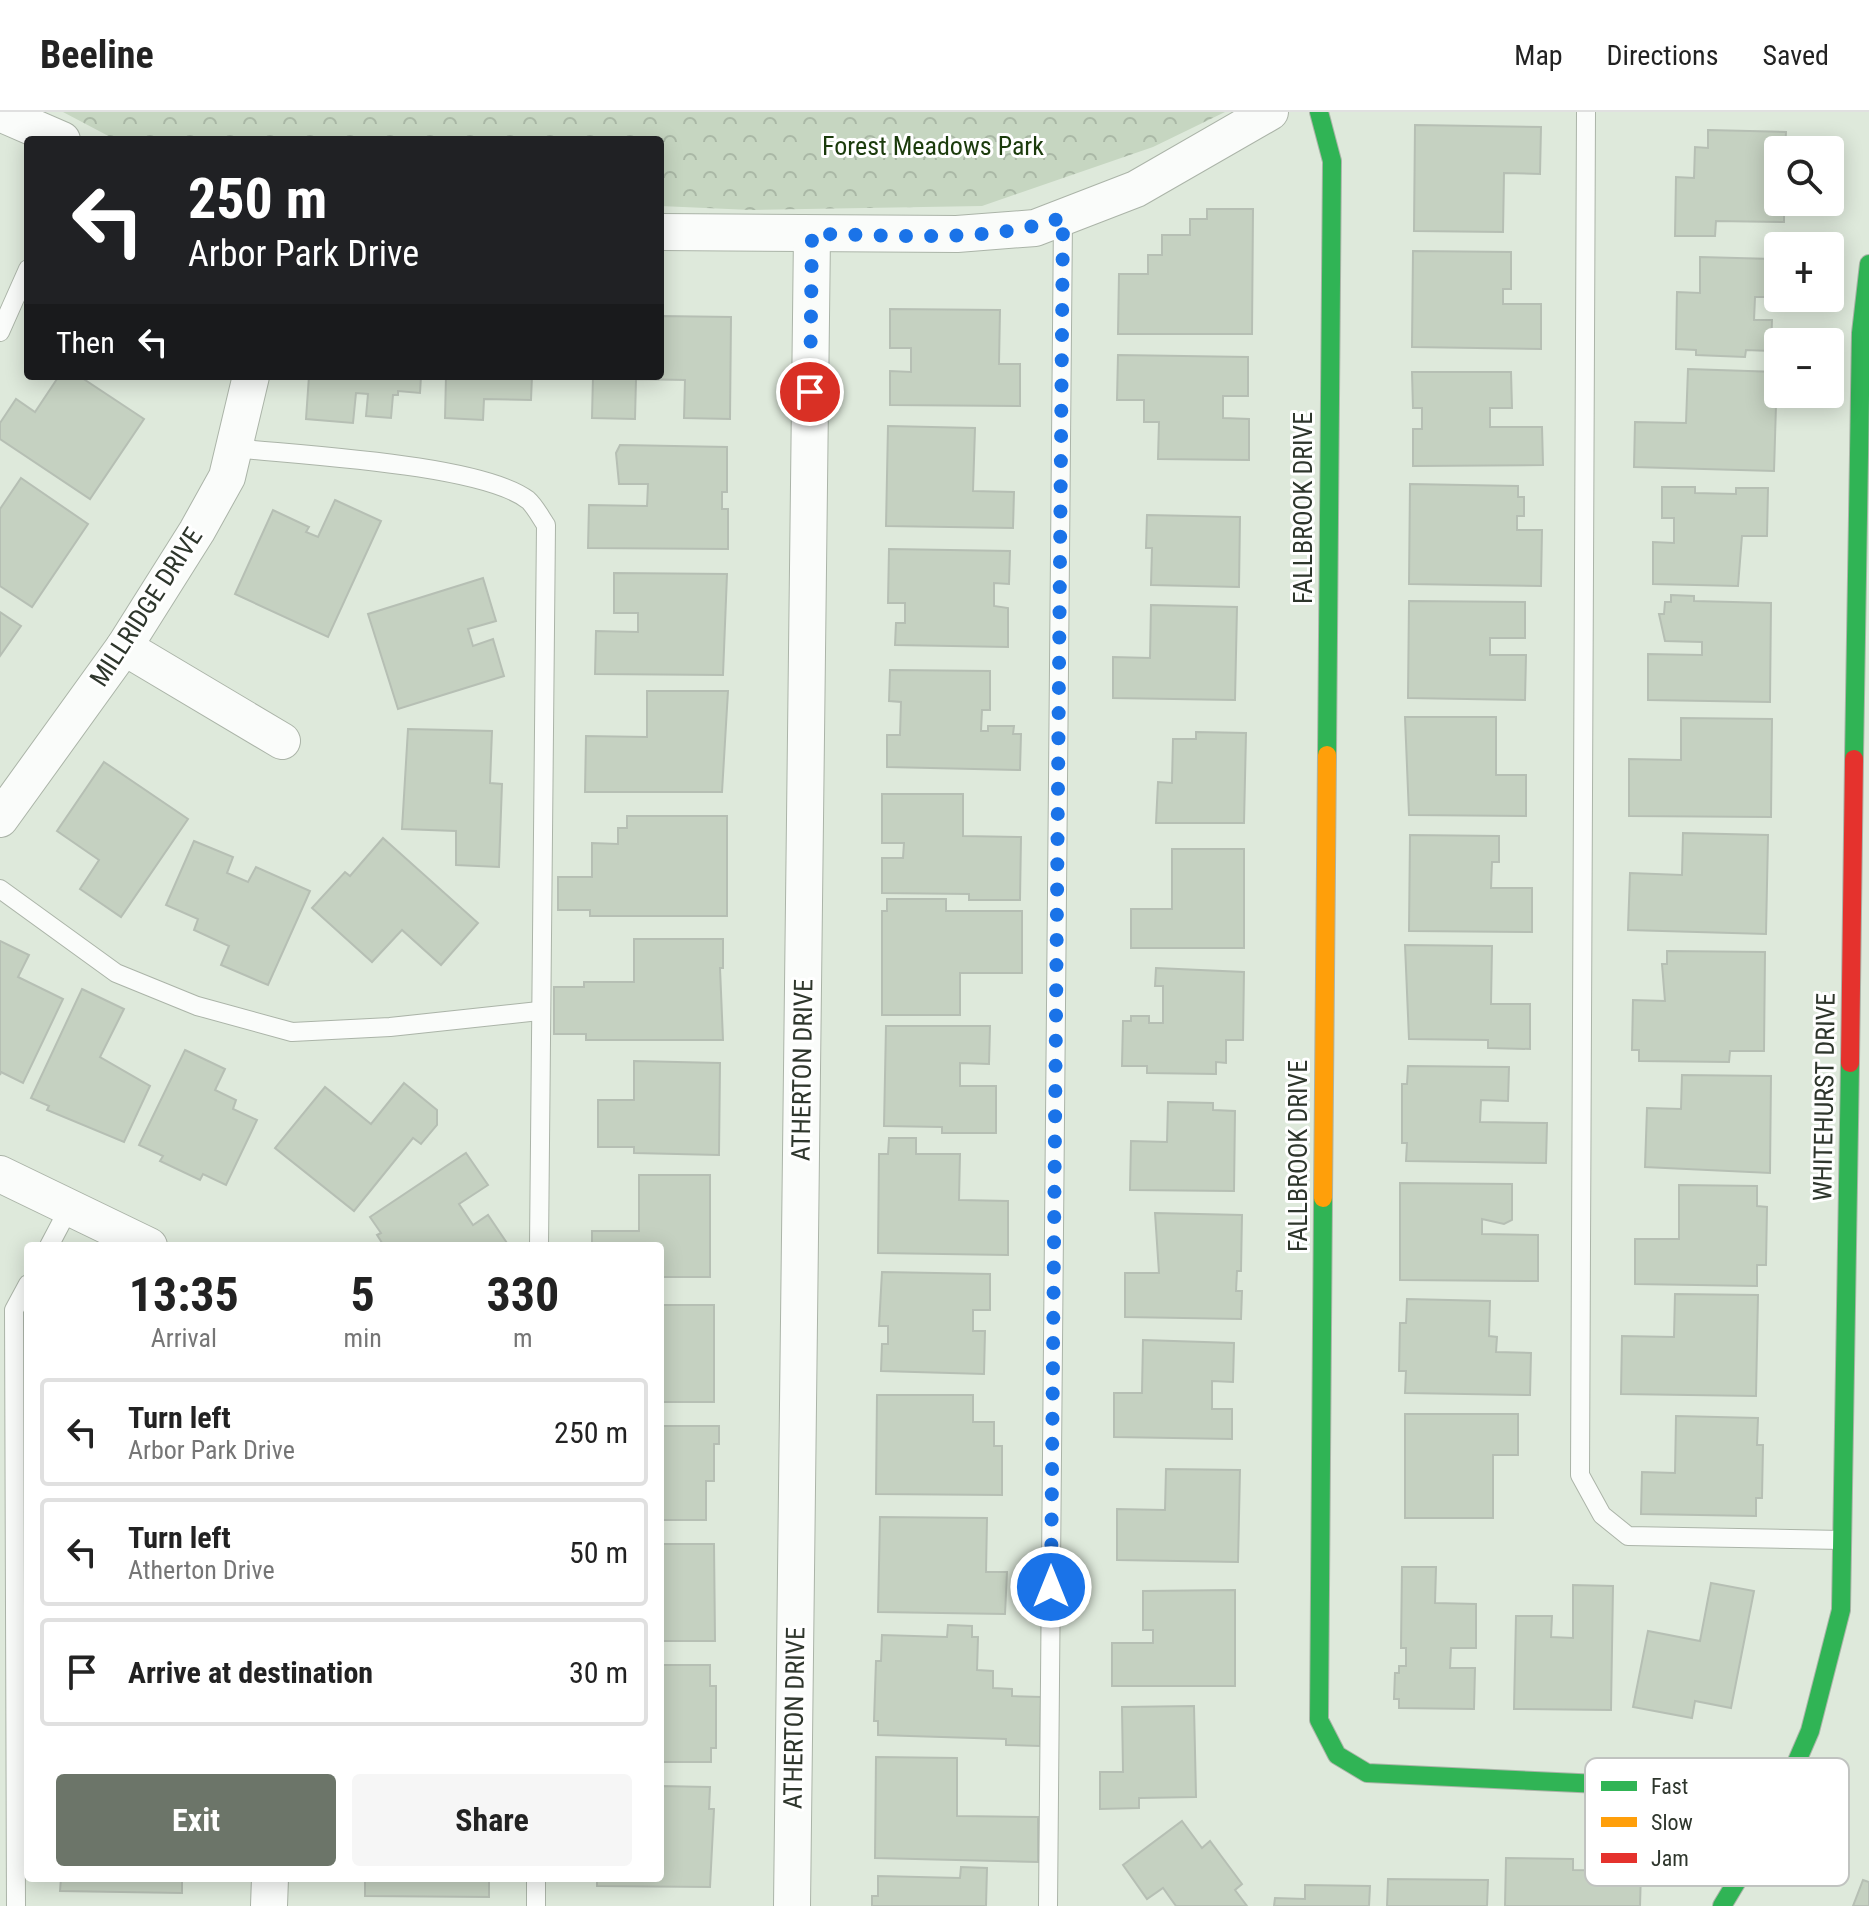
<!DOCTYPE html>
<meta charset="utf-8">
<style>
body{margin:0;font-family:"Roboto Condensed",sans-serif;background:#f6f6f6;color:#222;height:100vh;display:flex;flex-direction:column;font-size:30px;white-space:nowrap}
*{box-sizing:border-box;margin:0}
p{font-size:26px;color:#767676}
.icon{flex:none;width:44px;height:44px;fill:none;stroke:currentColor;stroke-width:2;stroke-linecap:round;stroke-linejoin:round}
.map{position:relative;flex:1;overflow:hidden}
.details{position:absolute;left:24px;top:1130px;width:640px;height:640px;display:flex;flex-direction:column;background:#fff;border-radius:8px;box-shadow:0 4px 20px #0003}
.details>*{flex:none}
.banner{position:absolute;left:24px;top:24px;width:640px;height:244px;border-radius:8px;box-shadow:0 4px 20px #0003;background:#202124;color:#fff;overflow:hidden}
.buttons{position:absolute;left:1764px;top:24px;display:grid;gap:16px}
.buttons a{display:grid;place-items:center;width:80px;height:80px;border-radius:8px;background:#fff;box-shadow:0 4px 20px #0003;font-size:40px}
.pin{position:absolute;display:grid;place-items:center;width:68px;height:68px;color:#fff;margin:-34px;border:4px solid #fff;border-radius:50%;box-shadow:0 2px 8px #0007}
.me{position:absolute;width:88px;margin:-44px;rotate:0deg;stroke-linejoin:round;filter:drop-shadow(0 0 6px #0008)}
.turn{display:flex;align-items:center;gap:28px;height:168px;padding:0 32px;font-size:36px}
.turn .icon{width:104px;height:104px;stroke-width:2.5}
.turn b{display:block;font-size:56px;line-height:68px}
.then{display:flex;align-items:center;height:76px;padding:0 32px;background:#0003;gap:16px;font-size:30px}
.eta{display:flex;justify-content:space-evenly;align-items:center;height:136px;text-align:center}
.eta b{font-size:48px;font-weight:700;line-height:56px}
.button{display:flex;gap:16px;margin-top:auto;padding:16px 32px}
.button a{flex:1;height:92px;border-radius:8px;background:#6c7569;color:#fff;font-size:32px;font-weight:700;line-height:92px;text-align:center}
.button a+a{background:#f6f6f6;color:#222}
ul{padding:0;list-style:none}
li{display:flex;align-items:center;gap:24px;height:108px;margin:0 16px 12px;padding:0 16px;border:4px solid #e0e0e0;border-radius:8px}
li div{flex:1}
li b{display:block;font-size:30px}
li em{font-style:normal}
header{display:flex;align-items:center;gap:48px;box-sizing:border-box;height:112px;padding:0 40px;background:#fff;border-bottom:2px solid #e0e0e0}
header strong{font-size:38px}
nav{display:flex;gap:44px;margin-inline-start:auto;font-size:28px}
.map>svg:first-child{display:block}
</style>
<header>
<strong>Beeline</strong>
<nav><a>Map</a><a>Directions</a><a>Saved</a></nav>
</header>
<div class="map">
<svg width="1869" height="1794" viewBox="0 0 1869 1794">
<defs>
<pattern id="forest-crowns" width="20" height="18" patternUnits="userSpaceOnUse" patternTransform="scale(2)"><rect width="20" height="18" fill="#c6d6c1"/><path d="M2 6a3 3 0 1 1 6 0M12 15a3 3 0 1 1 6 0" fill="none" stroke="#aab8a6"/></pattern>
</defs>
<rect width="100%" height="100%" fill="#dee9db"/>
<path fill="url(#forest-crowns)" d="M63,0h1162l-72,35 -171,59 -231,4 -91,-4v-66h-544z"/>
<g fill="#c5d1c1" stroke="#b6bfb4" stroke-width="2">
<path d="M1415,13l126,2 -1,47 -36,-1 -1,59 -89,-1z"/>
<path d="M1708,18l78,2 -1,18h-7v52h6v20l-68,-1 -1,15h-40l1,-59 18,1 1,-31 13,1z"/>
<path d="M1207,97h46l-1,125h-134l1,-60h29v-19h14v-20h28v-16h17z"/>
<path d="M1413,139l98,1v37h-8v15h38v45l-129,-2z"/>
<path d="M1700,145l73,2v38h-18l-1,23h18l-1,31 -25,-1 -1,7 -49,-2v-5l-20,-1 1,-57 23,1z"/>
<path d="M890,197l110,1 -1,54h21v42l-130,-1v-34l21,1v-24h-21z"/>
<path d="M660,204l71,1 -1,102 -46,-1 1,-38 -49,-1 -1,40 -43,-1 1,-42h67z"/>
<path d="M1118,243l130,2v39h-25v22l26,1v41l-91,-1 1,-37h-15v-22h-27z"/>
<path d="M1688,257l89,3 -3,99 -140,-4 1,-45 51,1z"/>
<path d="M1412,260h99l1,36h-22v19h52l1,38 -130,1v-37h9v-21h-9z"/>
<path d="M59,264h20l65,43 -54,80 -90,-60v-16l16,-24 19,13z"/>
<path d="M309,264h112l-1,17 -22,-2v4h-5l-2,23 -25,-2 2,-22 -12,-1 -3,30 -47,-4z"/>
<path d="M446,264h86l-1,24 -47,-1 -1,21 -38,-2z"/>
<path d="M888,314l87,2 -2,63 41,1 -1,36 -127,-2z"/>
<path d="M620,333l107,2v45h-5v17h6v40l-140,-1 1,-43 58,1 1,-22h-29l-3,-31z"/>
<path d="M21,366l67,46 -56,83 -32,-21v-77z"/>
<path d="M1410,372l108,2v11h6v19h-7v14h25l-1,56 -132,-2z"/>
<path d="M1662,375h33v6l41,1v-6h32l-1,48h-25l-4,50 -85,-2v-42l21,1v-25h-12z"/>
<path d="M335,388l46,21 -53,116 -93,-43 38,-84 36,17 -3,5 12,5z"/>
<path d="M1147,403l93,2 -1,70 -88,-2 1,-37h-6z"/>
<path d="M889,437l121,2 -1,33 -15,-1v23l14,2v39l-113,-2 1,-22h9v-20h-17z"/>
<path d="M614,461l113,1 -4,101 -128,-1 1,-43 42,1v-19h-24z"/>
<path d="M483,466l13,43 -28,8 5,17 20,-7 11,37 -106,33 -30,-95z"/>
<path d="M1671,483l23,1v5l77,2 -1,99 -122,-2v-46l54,1v-13l-37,-1 -6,-27h5l1,-12h6z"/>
<path d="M1409,489l116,1v36h-35v17h36l-1,45 -117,-2z"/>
<path d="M1151,493l86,2 -2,93 -122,-2v-41l37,1z"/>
<path d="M0,500l21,14 -21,30z"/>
<path d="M890,558l100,1v39h-8l-1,21h7v-5h26l-1,8h8l-1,36 -133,-3v-32h13l1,-33 -12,-1z"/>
<path d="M647,579h81l-6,101h-137l1,-56 61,1z"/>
<path d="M1405,605h91v58h30v41l-117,-1z"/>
<path d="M1681,606l91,1 -1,98 -142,-1v-57l52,1z"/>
<path d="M408,617l84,2 -2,52 12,1 -3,83 -43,-2v-34l-54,-2z"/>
<path d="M1196,620l50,1 -2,90h-88l2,-41 14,1 1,-44h23z"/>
<path d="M104,650l84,57 -67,98 -41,-28 19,-29 -42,-29z"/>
<path d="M882,682h81v42l58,1 -1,63h-51v-6l-87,-1v-35h21l1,-15h-22z"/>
<path d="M627,704h100v100h-137v-6h-32v-33h34v-34l26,1v-16h9z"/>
<path d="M1683,721l85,2 -2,99 -138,-4 2,-57 52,2z"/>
<path d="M1410,723l89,1v26h-7l-1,26h41v44l-123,-1z"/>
<path d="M383,726l95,85 -37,42 -39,-35 -30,32 -60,-54 33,-36 5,4z"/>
<path d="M194,729l39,16 -6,16 21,9 8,-15 54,24 -42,94 -47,-20 8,-19 -35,-16 4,-11 -32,-14z"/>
<path d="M1172,737h72v99h-113v-39h41z"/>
<path d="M887,787h59v12h76v62h-62v42h-78v-104h5z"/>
<path d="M634,827h89v29h-3l3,72h-137v-6h-32v-47h30v-5h50z"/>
<path d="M0,829l29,14 -11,22 45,22 -40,84 -22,-11 -1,3z"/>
<path d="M1405,833l87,1 -1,58h39v45l-42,-1v-8l-79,-1z"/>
<path d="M1667,839l98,1 -1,99h-34l-1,11 -90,-1v-11h-7l1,-50 32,1 -3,-37h5z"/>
<path d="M1156,856l88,4 -1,68h-17v23l-10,-1v12l-69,-1v-7h-25l1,-45h8v-5h18v7h14v-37h-8z"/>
<path d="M82,877l42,20 -24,48 50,29 -26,56 -77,-32 2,-4 -18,-8z"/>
<path d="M886,914h104l-1,38 -29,-1v23h36v47h-54v-6l-58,-1z"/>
<path d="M185,938l40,19 -10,21 21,10 -3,9 24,11 -31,65 -23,-11 -3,6 -40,-19 3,-5 -24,-11z"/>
<path d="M634,949l86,2 -1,92 -85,-2v-6h-36v-47h36z"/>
<path d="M1408,954l101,1 -1,34 -27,-1 -1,22 67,1 -1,40 -140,-2 1,-18h-5v-59h5z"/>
<path d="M1682,963l89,1 -1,97 -125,-6 2,-59 34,1z"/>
<path d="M404,971l33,27v15l-16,19 -8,-6 -59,73 -79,-63 50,-61 46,37z"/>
<path d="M1168,990l45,1v7l22,1 -1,80 -104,-1 1,-49 36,1z"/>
<path d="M889,1026h27v16h44l-1,46 49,1v54l-130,-2 1,-99h9z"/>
<path d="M466,1041l22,32 -29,19 14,21 15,-10 21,31h-125l-7,-11 4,-2 -11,-16z"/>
<path d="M639,1063h71v102h-50v-31h-68v-15h47z"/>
<path d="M1400,1071l112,1v36l-8,4 -22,-5v15l56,1v46l-138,-1z"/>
<path d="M1679,1073l78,1v20l10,1 -1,58h-9v21l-122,-2v-45h44z"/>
<path d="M1155,1101l87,2 -1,56h-4l-1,20h6l-1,28 -116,-2v-44h34z"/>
<path d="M882,1160l108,2v36h-17v21h12l-1,43 -103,-3 1,-27h6v-18h-9z"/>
<path d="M1675,1182l83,1 -2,101 -135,-2 1,-58 52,1z"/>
<path d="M1407,1187l83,2 -1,35 8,1 -1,15 35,1 -1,42 -125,-2 1,-22h-7l1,-48h6z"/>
<rect x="660" y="1193" width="54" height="97"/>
<path d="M1143,1228l91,3 -1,39 -21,-1v28h20v30l-118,-2v-44h28z"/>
<path d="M877,1283h96v27h21v24h8v49l-126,-1z"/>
<path d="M1405,1302h113v41h-25v63h-88z"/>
<path d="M1676,1304l82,2 -1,27h6l-1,53h-6v18l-115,-2 1,-42 33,1z"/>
<path d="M660,1314h59v18h-5v37h-8v39h-46z"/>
<path d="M1166,1357l74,1 -2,92 -121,-2v-51l48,1z"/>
<path d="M880,1405l107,1 -1,54h21l-2,42 -127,-2z"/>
<path d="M660,1432h54l1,97h-55z"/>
<path d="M1402,1455h34l-1,36 41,1v44h-25l-1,20h25l-1,41 -75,-1v-9h-5l1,-26h4v-7h7v-18h-5z"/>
<path d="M1711,1471l43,8 -23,117 -36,-7 -3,17 -59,-11 15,-76 52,10z"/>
<path d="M1573,1473l40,1 -2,124 -97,-1 2,-93h36l-1,21 22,1z"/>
<path d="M1235,1478v96h-123v-43h41v-13h-10v-39z"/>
<path d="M948,1513l24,1v11h6l-1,33 16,1v17l19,1v7l29,1 -1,49 -34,-1v-6l-128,-4v-14h-4l2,-60h5l1,-26 65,2z"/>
<path d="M660,1553h50v21h6v62h-5v14h-51z"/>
<path d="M1194,1594l2,91 -57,1v10l-39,1v-37h23l-1,-65z"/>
<path d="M876,1645l81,1v58l81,1v45l-163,-4z"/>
<path d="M660,1674l50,1 -1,22h5l-4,78 -113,-1v-8h63z"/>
<path d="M1182,1709l20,27 8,-7 32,43 -7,6 12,16h-71l-13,-18 -16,11 -24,-34z"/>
<path d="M1506,1746l67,1v11l68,1 -1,35h-135z"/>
<path d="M961,1755l26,1 -1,38h-114v-10h6v-20l82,2z"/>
<path d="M61,1766h121v15l-122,-2z"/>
<path d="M365,1766h124v19l-124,-1z"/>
<path d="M1388,1767l100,1 -1,26h-100z"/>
<path d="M1863,1768l6,2v24h-16z"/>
<path d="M1305,1773l65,1 -1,20h-95l1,-8 30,1z"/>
</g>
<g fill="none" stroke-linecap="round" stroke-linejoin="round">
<g stroke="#abb4a8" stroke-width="20">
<g id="lane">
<path d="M1586,0l-6,1363 22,40 26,21 214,4"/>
<path d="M0,220l28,-63"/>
<path d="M234,336c65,7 247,16 294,52 7,6 13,18 18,25l-7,721"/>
<path d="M0,777l116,84 81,33 95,26 98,-5 149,-16"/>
<path d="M49,1134l20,-38"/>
<path d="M16,1794l-2,-596 14,-26"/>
<path d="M536,1794v-28"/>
<path d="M1048,1794l15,-1689"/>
</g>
</g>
<g stroke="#abb4a8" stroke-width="38">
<g id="street">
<path d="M0,1l62,27"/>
<path d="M660,120l297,2 78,-6 101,-39 134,-77"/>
<path d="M124,535l158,94"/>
<path d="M0,707l124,-172 73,-116 30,-54 24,-101"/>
<path d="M0,1062l149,72"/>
<path d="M269,1794l1,-28"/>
<path d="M792,1794l20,-1672"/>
</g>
</g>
<g stroke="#abb4a8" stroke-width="20">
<g id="fast">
<path d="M1319,0l13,49 -5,594"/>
<path d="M1854,647l7,-426 8,-69"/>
<path d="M1323,1086l-4,522 18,35 30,18 254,12 52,12 93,36"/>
<path d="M1722,1794l44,-73 44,-102 31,-121 9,-547"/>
</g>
</g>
<g stroke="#abb4a8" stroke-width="20">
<path id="slow" d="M1323,1086l4,-443"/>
</g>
<g stroke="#abb4a8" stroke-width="20">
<path id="jam" d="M1850,951l4,-304"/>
</g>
<use href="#lane" stroke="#fafcfa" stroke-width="18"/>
<use href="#street" stroke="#fafcfa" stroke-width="36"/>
<use href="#fast" stroke="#30b455" stroke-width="18"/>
<use href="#slow" stroke="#ff9f0a" stroke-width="18"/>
<use href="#jam" stroke="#e5322d" stroke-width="18"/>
</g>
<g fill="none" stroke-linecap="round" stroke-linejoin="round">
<path stroke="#1a73e8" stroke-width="14" stroke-dasharray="0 25.2" d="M810,280l2,-158c77,0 179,11 251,-17l-12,1370"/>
</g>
<g text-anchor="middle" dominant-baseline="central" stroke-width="6" stroke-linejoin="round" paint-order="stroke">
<g font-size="26" fill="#1b3b0c" stroke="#fff">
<text x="933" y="34">Forest Meadows Park</text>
</g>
<g font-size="26" fill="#2e362c" stroke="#fff">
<text transform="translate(1303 396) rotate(-90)">FALLBROOK DRIVE</text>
<text transform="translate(146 495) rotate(-57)">MILLRIDGE DRIVE</text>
<text transform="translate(802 958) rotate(-89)">ATHERTON DRIVE</text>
<text transform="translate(1824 985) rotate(-89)">WHITEHURST DRIVE</text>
<text transform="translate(1298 1044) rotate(-90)">FALLBROOK DRIVE</text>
<text transform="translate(794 1606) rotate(-89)">ATHERTON DRIVE</text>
</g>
</g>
<rect x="1585" y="1646" width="264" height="128" rx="12" fill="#fff" stroke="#c0c3c0" stroke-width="2"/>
<rect x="1601" y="1669" width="36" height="10" fill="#30b455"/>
<rect x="1601" y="1705" width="36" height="10" fill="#ff9f0a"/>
<rect x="1601" y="1741" width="36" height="10" fill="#e5322d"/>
<g font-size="22" fill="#2e362c">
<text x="1651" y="1682">Fast</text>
<text x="1651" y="1718">Slow</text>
<text x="1651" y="1754">Jam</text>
</g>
</svg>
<div class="buttons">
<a><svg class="icon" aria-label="search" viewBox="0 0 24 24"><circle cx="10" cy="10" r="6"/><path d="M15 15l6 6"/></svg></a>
<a>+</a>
<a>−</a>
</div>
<div class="pin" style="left:810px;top:280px;background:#d93025"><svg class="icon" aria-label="arrive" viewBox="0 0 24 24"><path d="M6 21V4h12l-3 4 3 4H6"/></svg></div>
<svg class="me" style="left:1051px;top:1475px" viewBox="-20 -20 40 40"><circle r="17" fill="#1a73e8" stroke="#fff" stroke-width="3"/><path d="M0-11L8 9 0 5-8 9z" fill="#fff"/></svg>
<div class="banner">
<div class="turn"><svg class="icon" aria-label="left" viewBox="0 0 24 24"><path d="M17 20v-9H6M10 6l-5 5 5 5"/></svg><div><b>250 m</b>Arbor Park Drive</div></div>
<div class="then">Then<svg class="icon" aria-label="left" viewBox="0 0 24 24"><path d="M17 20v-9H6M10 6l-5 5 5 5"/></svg></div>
</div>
<section class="details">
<div class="eta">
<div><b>13:35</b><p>Arrival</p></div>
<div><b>5</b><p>min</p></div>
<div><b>330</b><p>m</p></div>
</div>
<ul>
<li><svg class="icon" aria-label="left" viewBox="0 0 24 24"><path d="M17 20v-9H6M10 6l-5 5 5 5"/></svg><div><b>Turn left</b><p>Arbor Park Drive</p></div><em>250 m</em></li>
<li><svg class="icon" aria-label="left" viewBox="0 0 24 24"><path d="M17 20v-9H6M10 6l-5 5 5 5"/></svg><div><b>Turn left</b><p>Atherton Drive</p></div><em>50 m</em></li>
<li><svg class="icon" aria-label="arrive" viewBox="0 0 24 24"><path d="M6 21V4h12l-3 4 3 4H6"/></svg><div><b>Arrive at destination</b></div><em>30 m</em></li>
</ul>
<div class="button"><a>Exit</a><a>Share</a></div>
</section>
</div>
